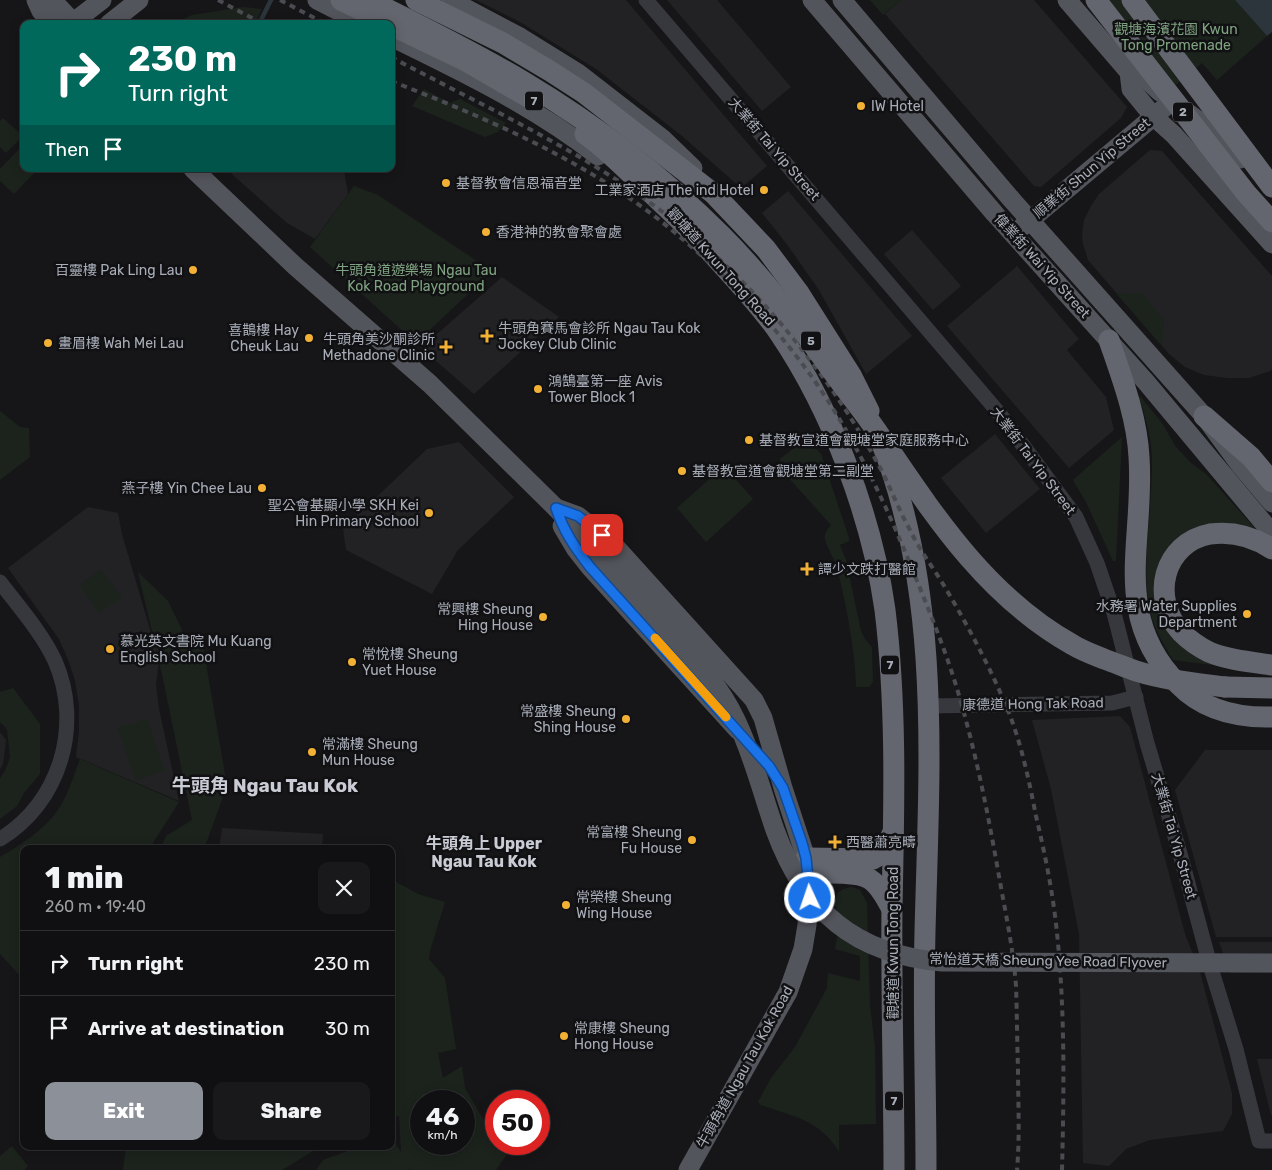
<!DOCTYPE html>
<meta charset="utf-8">
<style>
body{margin:0;font-family:Rubik,"Noto Sans TC",sans-serif;background:#19191b;color:#f1f3f6;height:100vh;display:flex;flex-direction:column;font-size:19px;white-space:nowrap}
*{box-sizing:border-box;margin:0}
p{font-size:16px;color:#9c9d9f}
.icon{flex:none;width:28px;height:28px;fill:none;stroke:currentColor;stroke-width:2;stroke-linecap:round;stroke-linejoin:round}
.map{position:relative;flex:1;overflow:hidden}
.sheet{position:absolute;left:20px;top:845px;width:375px;height:305px;display:flex;flex-direction:column;background:#101012;border-radius:10px;box-shadow:0 2px 12px #0003,0 0 0 1px #303032}
.sheet>*{flex:none}
.hud{position:absolute;left:20px;top:20px;width:375px;height:152px;border-radius:10px;box-shadow:0 2px 12px #0003,0 0 0 1px #303032;background:#00695c;color:#fff;overflow:hidden}
.speed{position:absolute;left:410px;top:1090px;display:flex;gap:10px;font-size:25px;font-weight:700;text-align:center}
.speed>*{display:grid;place-content:center;width:65px;height:65px;border-radius:50%;background:#101012;box-shadow:0 2px 12px #0003,0 0 0 1px #303032;line-height:1}
.speed small{font-size:12px;font-weight:400}
.speed .limit{border:8px solid #d22;background:#fff;color:#111}
.pin{position:absolute;display:grid;place-items:center;width:42px;height:42px;color:#fff;margin:-21px;border-radius:10px;box-shadow:0 2px 8px #0006}
.me{position:absolute;width:55px;margin:-28px;rotate:357deg;stroke-linejoin:round;filter:drop-shadow(0 0 4px #0008)}
.turn{display:flex;align-items:center;gap:18px;height:105px;padding:0 25px;font-size:22px}
.turn .icon{width:65px;height:65px;stroke-width:2.5}
.turn b{display:block;font-size:35px;line-height:42px}
.then{display:flex;align-items:center;height:48px;padding:0 25px;background:#0003;gap:10px;font-size:19px}
.round{display:grid;place-items:center;flex:none;width:52px;height:52px;border-radius:10px;background:#19191b}
.summary{display:flex;align-items:center;justify-content:space-between;height:85px;padding:0 25px}
h1{font-size:30px;font-weight:800;line-height:38px}
.action{display:flex;gap:10px;margin-top:auto;padding:10px 25px}
.action a{flex:1;height:58px;border-radius:10px;background:#8c9099;color:#fff;font-size:20px;font-weight:800;line-height:58px;text-align:center}
.action a+a{background:#19191b;color:#f1f3f6}
ul{padding:0;list-style:none}
li{display:flex;align-items:center;gap:15px;height:65px;padding:0 25px;border-top:1px solid #303032}
li div{flex:1}
li b{display:block;font-size:19px}
li em{font-style:normal}
.map>svg:first-child{display:block}
</style>
<div class="map">
<svg width="1272" height="1170" viewBox="0 0 1272 1170">
<rect width="100%" height="100%" fill="#161618"/>
<g fill="#222225">
<path d="M476,0h150l141,166 -26,22 -59,-52 -86,-67 -76,-47z"/>
<path d="M667,0h50l74,87 -29,24z"/>
<path d="M901,0h133l93,107 -6,11 -80,69 -7,-1 -149,-172z"/>
<path d="M1150,150l12,1 110,125v93l-2,2 -21,7h-22l-23,-3 -19,-8 -16,-13 -81,-94 -5,-16 -1,-8 2,-16 7,-14 8,-12z"/>
<path d="M226,169h118l4,25 -33,45 -28,-16z"/>
<path d="M788,191l124,145 -46,38 -47,-84 -33,-47 -24,-30z"/>
<path d="M912,230l49,56 -28,24 -49,-56z"/>
<path d="M1017,266l62,73 -12,11 39,47 8,33 -45,38 -122,-142z"/>
<path d="M502,277l57,40 -85,77 -53,-46z"/>
<path d="M995,434l45,55 -54,44 -45,-55z"/>
<path d="M459,442l55,55 -56,53 -26,44 -86,-44 -3,-21 84,-80z"/>
<path d="M88,507l30,6 4,21 37,126 -3,24 3,25 20,92 -103,-44 3,-26v-26l-4,-24 -6,-19 -10,-23 -51,-71z"/>
<path d="M1120,716l10,11 55,207 15,38 32,121v21l-9,17 -73,9 -24,9 -17,17 -26,-3 -4,-229 -28,-145 -19,-69z"/>
<path d="M0,732l6,8 -3,24 -3,5z"/>
<path d="M1205,750h67v187h-56l-41,-147z"/>
<path d="M222,828l101,6 -1,15h-103z"/>
<path d="M1219,942h53v31h-42z"/>
<path d="M1257,1059h15v57l-1,-1z"/>
</g>
<g fill="#1c231d" fill-rule="evenodd">
<path d="M870,0h31l-18,15z"/>
<path d="M1095,0h140l32,36 -50,44 -15,-17 -26,22 -19,-13z"/>
<path d="M243,7l19,2 -7,15h-82l19,-9z"/>
<path d="M424,89l26,14 10,-4 46,24 -8,9 -13,5 -73,-31z"/>
<path d="M3,118l20,18 -17,17 -6,-6v-26z"/>
<path d="M24,144v25h14l-24,25 -14,-13v-12z"/>
<path d="M354,186l24,9 114,76 -76,72 -106,-96z"/>
<path d="M1116,293l27,1 21,25 -2,27z"/>
<path d="M1140,396l22,27 14,24 15,16 15,11 55,61 -53,-7 -52,71 79,69 -62,-8c-9,-15 -17,-29 -22,-45 -11,-43 1,-105 1,-150 1,-23 -6,-46 -13,-68z"/>
<path d="M0,411l20,16 9,1 1,29 -30,23z"/>
<path d="M1122,437l-6,124h-3l-26,-57 -14,-24z"/>
<path d="M807,438l14,16 28,84v3l-9,4 6,15 15,71 4,8 7,8 1,35 -4,5h-13c-1,-39 -10,-82 -19,-120 -3,-9 -10,-19 -12,-28 -1,-6 3,-10 6,-14l-52,-58 1,-8z"/>
<path d="M724,466l29,33 -47,43 -29,-34z"/>
<path d="M101,569l21,28 -23,16 -20,-28z"/>
<path d="M138,572l30,29 15,31 19,8 25,146 -23,63h-44l6,-13 26,-16 -30,-146z"/>
<path d="M13,688l27,36v50l-16,19 -7,13 -17,13v-41l5,-7 5,-14 -3,-28 -7,-7v-30z"/>
<path d="M147,719l18,52 -30,10 -17,-53z"/>
<path d="M80,759l99,43 -26,41v6h-129v131l-24,-26v-97c22,-13 46,-28 60,-50 9,-15 14,-32 20,-48z"/>
<path d="M391,879l27,15 27,8 -15,49 -1,8 16,19 11,71 -18,4 5,25 19,-12 3,22 18,31 13,15v10h9l5,6 -14,20h-85l-2,-3 1,3h-94l7,-10 38,-14h30v-9l10,15 -2,-36h-8zM421,1101h43v43h-43z"/>
<path d="M852,887l8,3 7,13 3,102 5,42 1,77 -37,1v27c-19,-32 -45,-35 -78,-47l-3,-3 13,-24 24,-31 32,-59 1,-15 32,8v-25l-25,-7c2,-10 4,-21 4,-32 0,-5 -3,-7 -4,-12 -3,-11 7,-17 17,-18z"/>
<path d="M12,1146l16,20 -4,4h-24v-14z"/>
<path d="M126,1146h193l1,1 -38,23h-159z"/>
</g>
<path fill="#2c353c" d="M1235,0h37v32l-5,4z"/>
<g fill="none" stroke-linecap="round" stroke-linejoin="round">
<path stroke="#2c353c" stroke-width="4.5" d="M259,24l12,-24"/>
<g stroke="#37383d" stroke-width="15">
<path d="M646,0l353,413 77,104 21,46 17,50 33,130 32,107 31,115 26,84 23,92h13"/>
<path d="M0,582c19,25 42,51 55,79 28,64 5,142 -55,178"/>
<path d="M929,706l183,-3 24,-6"/>
</g>
<g stroke="#53555c" stroke-width="19">
<path d="M36,0l5,11 12,13"/>
<path d="M52,0l23,24"/>
<path d="M317,0l47,24"/>
<path d="M450,0l70,37 58,36 85,66 30,29"/>
<path d="M812,0l183,214 151,168 126,151"/>
<path d="M842,0l170,200 192,216 36,49 32,38"/>
<path d="M1067,0l62,72 15,5 16,15"/>
<path d="M71,24l31,-24"/>
<path d="M109,24l30,-24"/>
<path d="M391,37c72,35 144,70 207,119"/>
<path d="M1129,72l2,17 22,27 21,19 98,109"/>
<path d="M1188,113l32,23 20,23"/>
<path d="M193,169l102,97 135,118 126,124 100,107"/>
<path d="M1022,227l149,-125"/>
<path d="M556,508l22,8 36,29 140,155 9,18 20,70 23,70 3,40 -2,27 -4,24 -15,43 -100,178"/>
<path d="M562,526l13,22 15,19 148,163"/>
</g>
<g stroke="#63666e" stroke-width="21">
<path d="M341,0l49,24"/>
<path d="M416,0l87,43 47,28 34,22 130,101 52,55 33,44 52,82 18,36"/>
<path d="M1132,0l140,187"/>
<path d="M391,25l73,35 64,37"/>
<path d="M585,134c24,17 42,37 64,57 19,18 39,36 57,56 25,28 53,56 74,87 52,77 92,183 105,276 12,98 9,198 7,297 -1,88 2,175 2,263"/>
<path d="M1109,340c13,38 28,77 30,117 6,84 -29,158 39,227 25,26 59,34 94,33"/>
<path d="M1204,416l47,41 21,25"/>
<path d="M882,444c60,154 47,326 43,488 -2,79 1,159 1,238"/>
<path d="M1272,549c-18,-12 -40,-18 -62,-15 -47,9 -60,64 -29,98 8,8 18,15 28,20 19,8 42,10 63,13"/>
<path d="M1225,687l47,1"/>
<path d="M806,858l67,1 10,-6 10,-21"/>
<path d="M808,873c17,1 50,-3 63,7 10,7 15,19 21,29"/>
</g>
<g stroke="#4a4c52" stroke-width="4" stroke-dasharray="6 5" stroke-linecap="butt">
<path d="M218,0l45,24"/>
<path d="M280,0l46,24"/>
<path d="M391,57c92,49 190,93 273,156 89,66 167,163 219,260 9,19 17,39 27,57 9,19 22,36 33,54 24,40 46,81 64,124 14,34 22,72 29,108 9,38 17,77 21,117 8,78 7,158 5,237"/>
<path d="M391,81c95,37 191,78 271,141 54,44 106,94 147,151 44,61 76,129 104,198 17,42 35,85 47,128 16,55 27,110 37,166 7,41 16,80 19,121 1,27 1,55 2,82 0,34 2,68 -1,102"/>
</g>
<path stroke="#53555c" stroke-width="19" d="M656,615c29,33 61,64 80,105 17,35 26,73 39,110 30,82 80,124 167,132l330,1"/>
<g stroke="#63666e" stroke-width="21">
<path d="M369,0c52,26 105,52 155,82 72,43 138,94 197,153 43,43 79,91 114,140 14,19 28,36 41,55 56,82 108,165 197,215 10,6 21,10 31,14 11,4 21,8 32,12 29,9 59,12 89,16"/>
<path d="M1096,0l150,193 26,29"/>
</g>
</g>
<g fill="none" stroke-linecap="round" stroke-linejoin="round">
<g stroke="#114b97" stroke-width="12">
<path id="route" d="M602,535l-24,-19 -22,-8c8,24 18,38 34,59l179,199 14,22 19,55 4,15 4,40"/>
</g>
<use href="#route" stroke="#1a73e8" stroke-width="9"/>
<path stroke="#f59e0b" stroke-width="9" d="M655,638l71,79"/>
</g>
<g fill="#f2b134" stroke="#111113" stroke-width="2">
<circle cx="861" cy="106" r="5"/>
<circle cx="446" cy="183" r="5"/>
<circle cx="764" cy="190" r="5"/>
<circle cx="486" cy="232" r="5"/>
<circle cx="193" cy="270" r="5"/>
<path d="M484.5 328.5h5v5h5v5h-5v5h-5v-5h-5v-5h5z"/>
<circle cx="309" cy="338" r="5"/>
<circle cx="48" cy="343" r="5"/>
<path d="M443.5 339.5h5v5h5v5h-5v5h-5v-5h-5v-5h5z"/>
<circle cx="538" cy="389" r="5"/>
<circle cx="749" cy="440" r="5"/>
<circle cx="682" cy="471" r="5"/>
<circle cx="262" cy="488" r="5"/>
<circle cx="429" cy="513" r="5"/>
<path d="M804.5 561.5h5v5h5v5h-5v5h-5v-5h-5v-5h5z"/>
<circle cx="1247" cy="614" r="5"/>
<circle cx="543" cy="617" r="5"/>
<circle cx="110" cy="649" r="5"/>
<circle cx="352" cy="662" r="5"/>
<circle cx="626" cy="719" r="5"/>
<circle cx="312" cy="752" r="5"/>
<circle cx="692" cy="840" r="5"/>
<path d="M832.5 834.5h5v5h5v5h-5v5h-5v-5h-5v-5h5z"/>
<circle cx="566" cy="905" r="5"/>
<circle cx="564" cy="1036" r="5"/>
</g>
<g text-anchor="middle" dominant-baseline="central" stroke-width="5" stroke-linejoin="round" paint-order="stroke">
<g fill="#111113" stroke="#7b7e86" stroke-width="1">
<rect x="525" y="91.5" width="18" height="19" rx="4"/>
<rect x="1173" y="102.5" width="20" height="19" rx="4"/>
<rect x="801" y="331.5" width="20" height="19" rx="4"/>
<rect x="881" y="655.5" width="18" height="19" rx="4"/>
<rect x="885" y="1091.5" width="18" height="19" rx="4"/>
</g>
<g font-size="12" font-weight="bold" fill="#a8adb8">
<text x="534" y="101">7</text>
<text x="1183" y="112">2</text>
<text x="811" y="341">5</text>
<text x="890" y="665">7</text>
<text x="894" y="1101">7</text>
</g>
<g font-size="14" fill="#7fa381" stroke="#111113">
<text x="1176" y="29">觀塘海濱花園 Kwun<tspan x="1176" dy="16">Tong Promenade</tspan></text>
<text x="416" y="270">牛頭角道遊樂場 Ngau Tau<tspan x="416" dy="16">Kok Road Playground</tspan></text>
</g>
<g font-size="14" fill="#a8adb8" stroke="#111113" text-anchor="start">
<text x="871" y="106">IW Hotel</text>
<text x="456" y="183">基督教會信恩福音堂</text>
<text x="754" y="190" text-anchor="end">工業家酒店 The ind Hotel</text>
<text x="496" y="232">香港神的教會聚會處</text>
<text x="183" y="270" text-anchor="end">百靈樓 Pak Ling Lau</text>
<text x="498" y="328">牛頭角賽馬會診所 Ngau Tau Kok<tspan x="498" dy="16">Jockey Club Clinic</tspan></text>
<text x="299" y="330" text-anchor="end">喜鵲樓 Hay<tspan x="299" dy="16">Cheuk Lau</tspan></text>
<text x="435" y="339" text-anchor="end">牛頭角美沙酮診所<tspan x="435" dy="16">Methadone Clinic</tspan></text>
<text x="58" y="343">畫眉樓 Wah Mei Lau</text>
<text x="548" y="381">鴻鵠臺第一座 Avis<tspan x="548" dy="16">Tower Block 1</tspan></text>
<text x="759" y="440">基督教宣道會觀塘堂家庭服務中心</text>
<text x="692" y="471">基督教宣道會觀塘堂第二副堂</text>
<text x="252" y="488" text-anchor="end">燕子樓 Yin Chee Lau</text>
<text x="419" y="505" text-anchor="end">聖公會基顯小學 SKH Kei<tspan x="419" dy="16">Hin Primary School</tspan></text>
<text x="818" y="569">譚少文跌打醫館</text>
<text x="1237" y="606" text-anchor="end">水務署 Water Supplies<tspan x="1237" dy="16">Department</tspan></text>
<text x="533" y="609" text-anchor="end">常興樓 Sheung<tspan x="533" dy="16">Hing House</tspan></text>
<text x="120" y="641">慕光英文書院 Mu Kuang<tspan x="120" dy="16">English School</tspan></text>
<text x="362" y="654">常悅樓 Sheung<tspan x="362" dy="16">Yuet House</tspan></text>
<text x="616" y="711" text-anchor="end">常盛樓 Sheung<tspan x="616" dy="16">Shing House</tspan></text>
<text x="322" y="744">常滿樓 Sheung<tspan x="322" dy="16">Mun House</tspan></text>
<text x="682" y="832" text-anchor="end">常富樓 Sheung<tspan x="682" dy="16">Fu House</tspan></text>
<text x="846" y="842">西醫蕭亮疇</text>
<text x="576" y="897">常榮樓 Sheung<tspan x="576" dy="16">Wing House</tspan></text>
<text x="574" y="1028">常康樓 Sheung<tspan x="574" dy="16">Hong House</tspan></text>
</g>
<g font-size="14" fill="#a8adb8" stroke="#111113">
<text transform="translate(774 149) rotate(49)">大業街 Tai Yip Street</text>
<text transform="translate(1092 168) rotate(-40)">順業街 Shun Yip Street</text>
<text transform="translate(1042 266) rotate(48)">偉業街 Wai Yip Street</text>
<text transform="translate(721 267) rotate(48)">觀塘道 Kwun Tong Road</text>
<text transform="translate(1033 461) rotate(53)">大業街 Tai Yip Street</text>
<text transform="translate(1033 704) rotate(-1)">康德道 Hong Tak Road</text>
<text transform="translate(1174 836) rotate(74)">大業街 Tai Yip Street</text>
<text transform="translate(893 943) rotate(-90)">觀塘道 Kwun Tong Road</text>
<text transform="translate(1048 961) rotate(1)">常怡道天橋 Sheung Yee Road Flyover</text>
<text transform="translate(745 1067) rotate(-61)">牛頭角道 Ngau Tau Kok Road</text>
</g>
<g font-size="16" font-weight="bold" fill="#c9ccd4" stroke="#111113">
<text x="484" y="843">牛頭角上 Upper<tspan x="484" dy="18">Ngau Tau Kok</tspan></text>
</g>
<g font-size="19" font-weight="bold" fill="#c9ccd4" stroke="#111113">
<text x="265" y="785">牛頭角 Ngau Tau Kok</text>
</g>
</g>
</svg>
<div class="speed"><div>46<small>km/h</small></div><div class="limit">50</div></div>
<div class="pin" style="left:602px;top:535px;background:#d93025"><svg class="icon" aria-label="arrive" viewBox="0 0 24 24"><path d="M6 21V4h12l-3 4 3 4H6"/></svg></div>
<svg class="me" style="left:810px;top:898px" viewBox="-20 -20 40 40"><circle r="17" fill="#1a73e8" stroke="#fff" stroke-width="3"/><path d="M0-11L8 9 0 5-8 9z" fill="#fff"/></svg>
<div class="hud">
<div class="turn"><svg class="icon" aria-label="right" viewBox="0 0 24 24"><path d="M7 20v-9h11M14 6l5 5-5 5"/></svg><div><b>230 m</b>Turn right</div></div>
<div class="then">Then<svg class="icon" aria-label="arrive" viewBox="0 0 24 24"><path d="M6 21V4h12l-3 4 3 4H6"/></svg></div>
</div>
<section class="sheet">
<div class="summary"><div><h1>1 min</h1><p>260 m · 19:40</p></div><a class="round"><svg class="icon" aria-label="close" viewBox="0 0 24 24"><path d="M6 6l12 12M18 6L6 18"/></svg></a></div>
<ul>
<li><svg class="icon" aria-label="right" viewBox="0 0 24 24"><path d="M7 20v-9h11M14 6l5 5-5 5"/></svg><div><b>Turn right</b></div><em>230 m</em></li>
<li><svg class="icon" aria-label="arrive" viewBox="0 0 24 24"><path d="M6 21V4h12l-3 4 3 4H6"/></svg><div><b>Arrive at destination</b></div><em>30 m</em></li>
</ul>
<div class="action"><a>Exit</a><a>Share</a></div>
</section>
</div>
